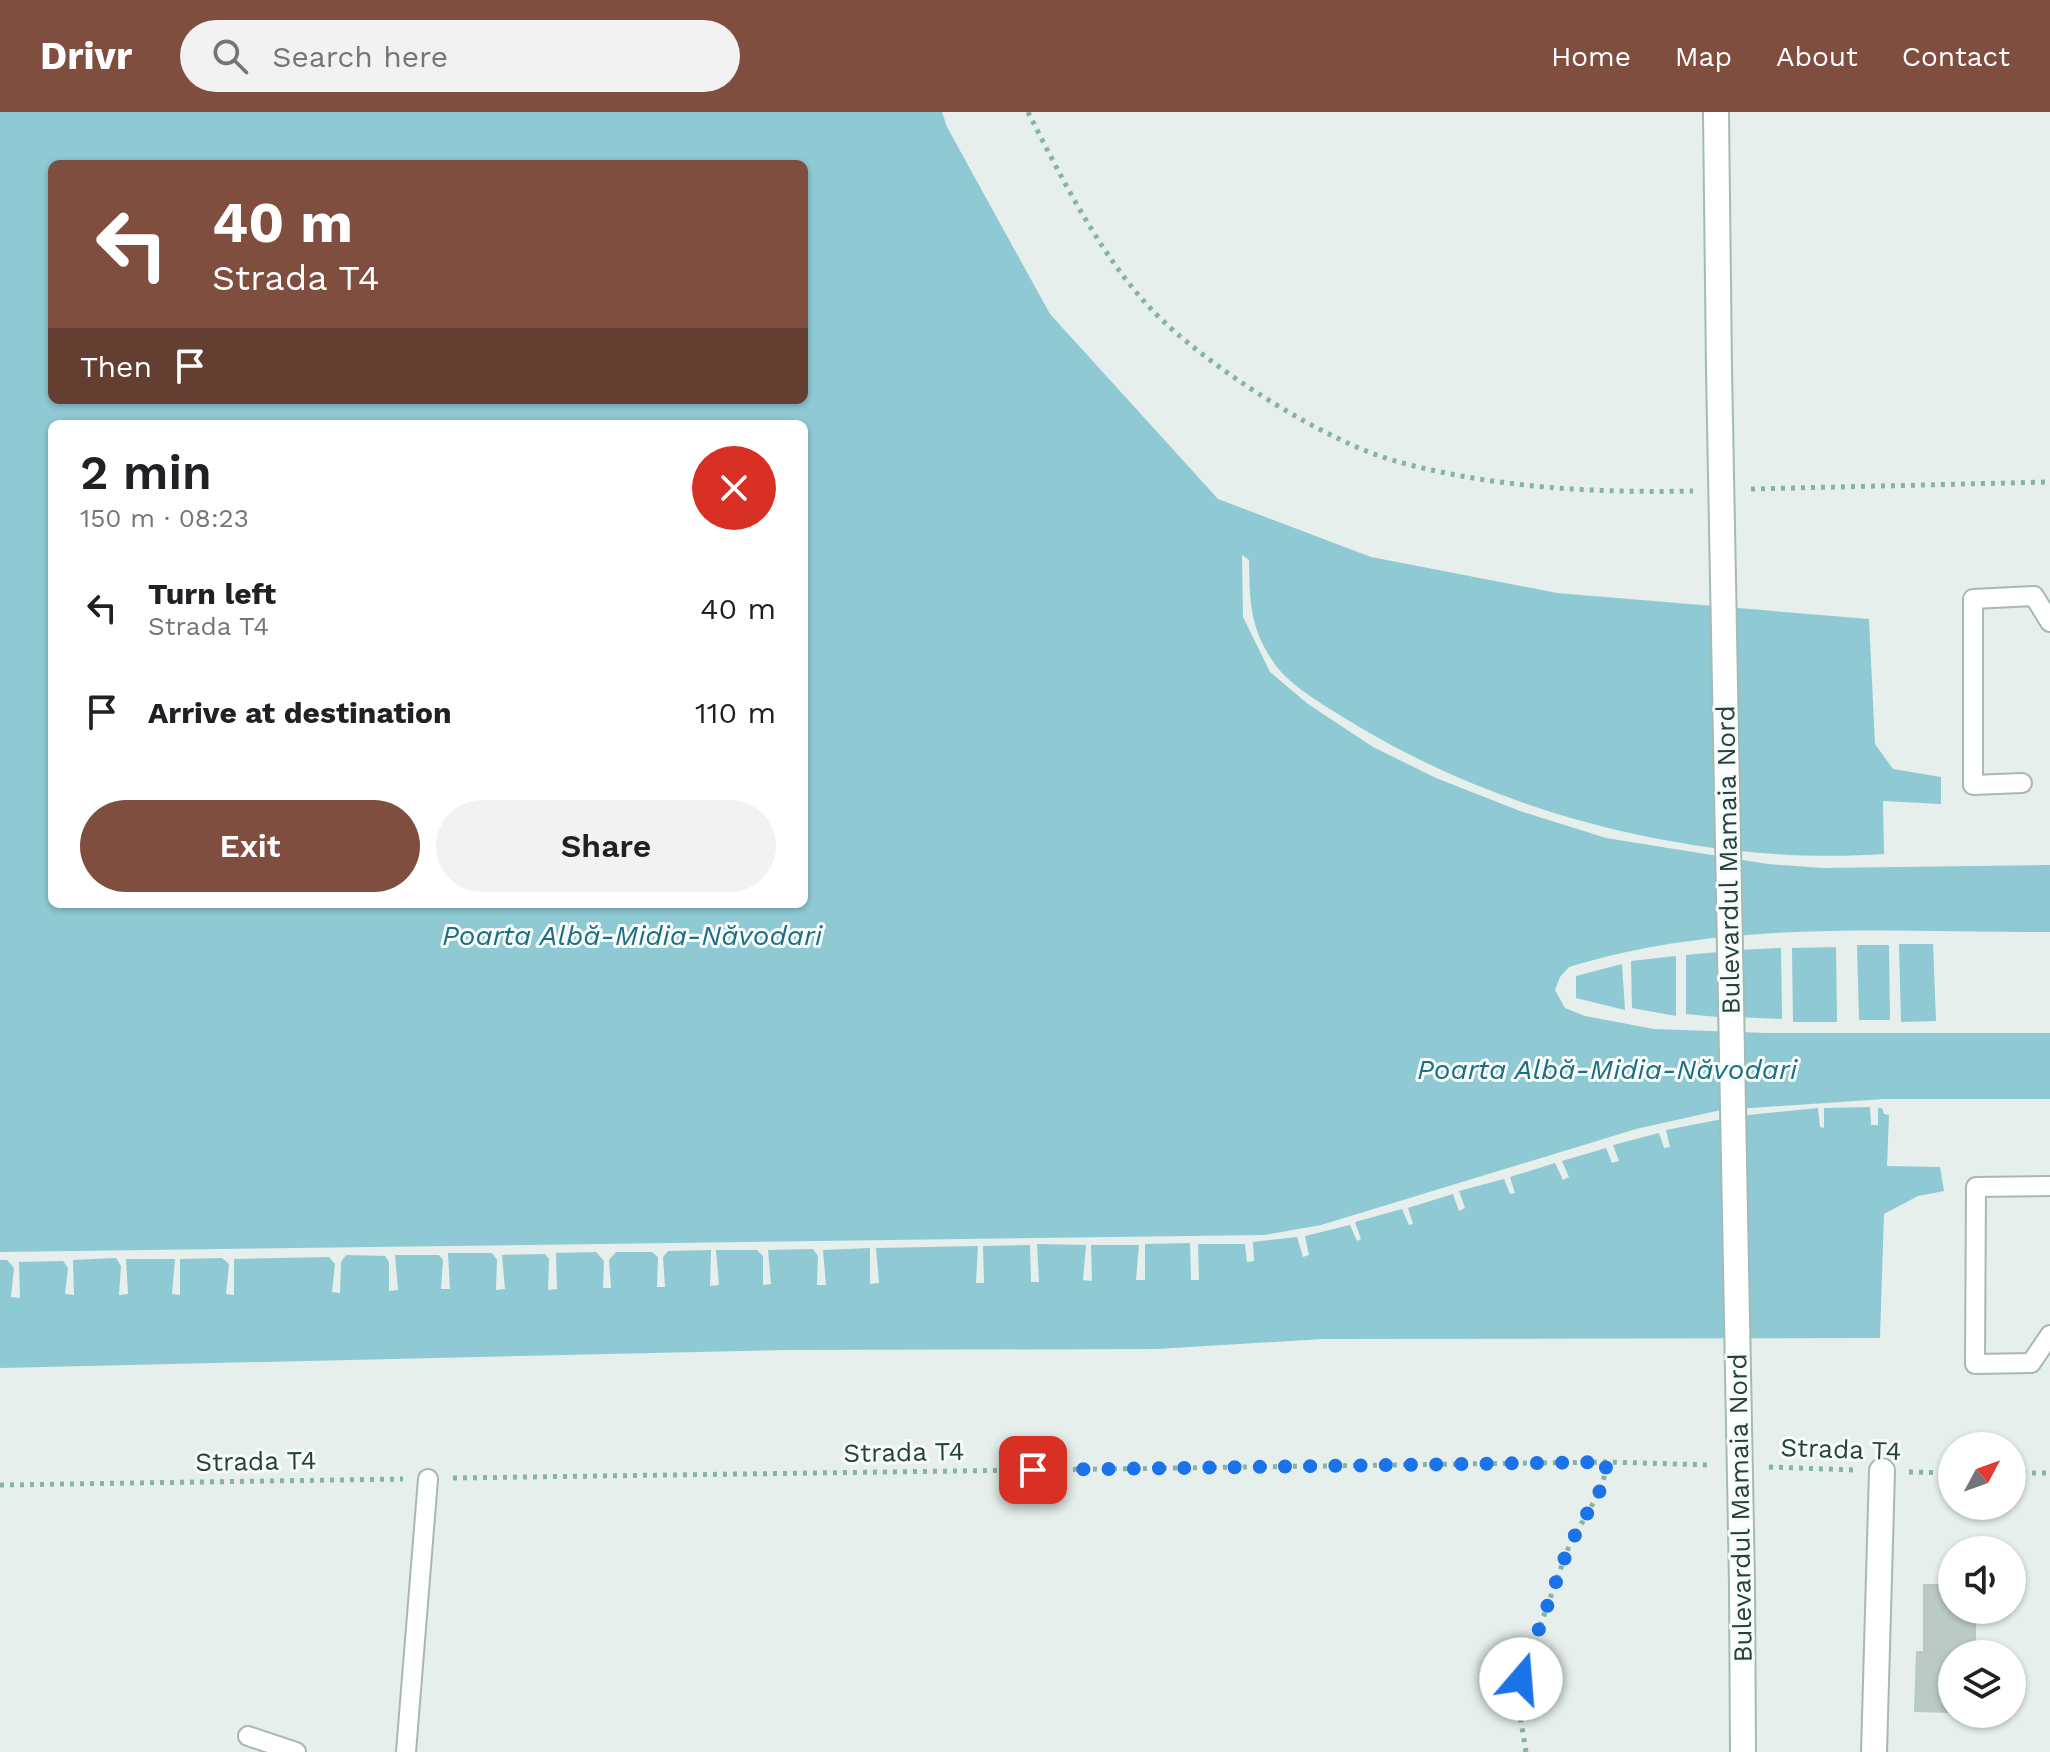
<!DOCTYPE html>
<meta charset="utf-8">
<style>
body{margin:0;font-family:"Work Sans",sans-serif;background:#f2f2f2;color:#202124;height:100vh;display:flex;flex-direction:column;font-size:30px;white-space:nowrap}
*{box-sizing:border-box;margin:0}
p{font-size:26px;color:#757577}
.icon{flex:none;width:44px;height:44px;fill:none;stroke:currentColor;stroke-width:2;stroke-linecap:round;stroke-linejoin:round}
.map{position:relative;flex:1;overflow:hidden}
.details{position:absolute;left:48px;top:308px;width:760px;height:488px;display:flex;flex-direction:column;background:#fff;border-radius:12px;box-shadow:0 2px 6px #0004}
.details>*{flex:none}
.hud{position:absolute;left:48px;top:48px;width:760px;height:244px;border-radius:12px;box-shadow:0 2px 6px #0004;background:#7f4e3f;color:#fff;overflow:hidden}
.needle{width:52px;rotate:49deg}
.buttons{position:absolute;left:1938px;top:1320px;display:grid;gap:16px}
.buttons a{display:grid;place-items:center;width:88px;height:88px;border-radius:50%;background:#fff;box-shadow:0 2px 6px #0004;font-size:40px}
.pin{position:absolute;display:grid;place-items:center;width:68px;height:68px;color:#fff;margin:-34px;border-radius:16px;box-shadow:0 4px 12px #0006}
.me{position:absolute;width:88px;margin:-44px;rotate:18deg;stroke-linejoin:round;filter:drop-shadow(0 0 6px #0008)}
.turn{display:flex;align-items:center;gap:28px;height:168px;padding:0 32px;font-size:36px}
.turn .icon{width:104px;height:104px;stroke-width:2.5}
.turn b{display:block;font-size:56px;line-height:68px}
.then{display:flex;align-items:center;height:76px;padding:0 32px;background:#0003;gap:16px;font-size:30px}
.round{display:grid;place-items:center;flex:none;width:84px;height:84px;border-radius:42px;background:#f2f2f2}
.overview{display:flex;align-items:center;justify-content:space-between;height:136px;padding:0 32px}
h1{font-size:48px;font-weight:600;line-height:60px}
.action{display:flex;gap:16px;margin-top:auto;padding:16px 32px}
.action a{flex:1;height:92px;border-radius:48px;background:#7f4e3f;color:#fff;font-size:32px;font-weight:600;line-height:92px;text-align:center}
.action a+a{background:#f2f2f2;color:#202124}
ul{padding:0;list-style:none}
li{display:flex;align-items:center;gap:24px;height:104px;padding:0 32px}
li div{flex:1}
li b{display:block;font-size:30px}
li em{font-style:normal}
header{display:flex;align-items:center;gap:48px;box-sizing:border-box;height:112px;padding:0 40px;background:#7f4e3f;color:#fff}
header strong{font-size:38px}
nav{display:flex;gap:44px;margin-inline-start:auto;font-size:28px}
.search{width:560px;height:72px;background:#f2f2f2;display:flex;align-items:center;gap:20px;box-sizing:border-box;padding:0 28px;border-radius:44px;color:#757577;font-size:30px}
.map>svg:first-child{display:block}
</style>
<header>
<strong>Drivr</strong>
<div class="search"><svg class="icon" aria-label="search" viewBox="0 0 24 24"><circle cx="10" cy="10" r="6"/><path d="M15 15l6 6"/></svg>Search here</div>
<nav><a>Home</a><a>Map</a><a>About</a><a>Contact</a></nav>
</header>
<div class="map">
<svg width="2050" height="1640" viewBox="0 0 2050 1640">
<rect width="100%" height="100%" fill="#e6efeb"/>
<g fill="#8ec9d4" fill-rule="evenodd">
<path d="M0,0h942l5,15 103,187 168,185 153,58 186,36 312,26 6,125 18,25 48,8v27l-58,-3 1,53c-177,12 -376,-37 -528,-129 -24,-15 -66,-38 -82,-62 -25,-37 -24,-61 -25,-103l-7,-5 1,62 27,55 38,32 65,43 63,31 84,33 86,27 162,26 54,4 228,-3v67c-159,0 -327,-13 -481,35l-9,10 -5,13 10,18 20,8 69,13 113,4h283v66h-166l-163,11 -85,19 -315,96 -56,10 -1265,17zM52,52h752v236h-752zM52,312h752v480h-752z"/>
<path d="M1899,832h34l3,77 -35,1z"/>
<path d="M1857,833h32l1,75h-31z"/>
<path d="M1836,835l1,75h-44l-1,-74z"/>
<path d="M1781,836l1,71 -46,-2v-67z"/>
<path d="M1729,839v67l-43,-4v-59z"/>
<path d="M1676,844v60l-44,-8 -1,-47z"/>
<path d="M1622,852l3,46 -49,-12v-22z"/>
<path d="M1870,995l1,18h7v-17h4l2,6 5,1 -2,51 53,1 4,24 -26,5 -34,18 -4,124 -557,1 -166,10 -373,1 -784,18v-108h7l7,8 -3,29 9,1 -1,-36 44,-1 5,7 -3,26 9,1 -1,-35 43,-2 5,8 -2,29 9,-1 -2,-35h49l-3,35 8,1v-36l42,-1 7,6 -3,30 8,1v-36l95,-2 6,7 -3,28 8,1 1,-31 5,-7 39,1 4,6v29l9,-1 -3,-35h44l4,5 -2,29h9l-2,-36h44l5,7 -1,30 9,-1 -3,-34 43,-1 4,5 -1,31 9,-1 -1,-36 40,-1 8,9 -1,27h8l-2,-28 7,-8h36l6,5 -1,30h8l-2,-30 5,-6 43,-1 -1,36 9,-1 -3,-35h41l6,6v29l8,-1 -3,-34 45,-1 5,7 -1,29h9l-3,-35 47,-2v36l9,-1 -3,-35 102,-2 -2,37h8l-1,-37 47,-1 1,37h8l-2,-38 49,1 -3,35 9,1 -1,-36h48l-3,35h9v-36l45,-1 1,37h8l-1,-36h47l2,18 7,-1 -1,-19 44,-5 6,20 6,-2 -4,-19 45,-11 7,16 4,-2 -6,-17 47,-13 7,16 4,-1 -5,-16 45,-14 6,17 6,-3 -6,-17 45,-12 6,15 5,-1 -5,-16 45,-14 8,17 6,-3 -7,-16 44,-13 6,15 7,-2 -6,-16 46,-12 5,15 6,-1 -4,-17 72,-14 80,-8 2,19 4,1v-20z"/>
</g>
<g fill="#bbcac4" stroke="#b8c9c2" stroke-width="2">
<path d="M1924,1473h28v25h23v42h-51z"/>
<path d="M1917,1540l60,2h-25v58l-37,-1z"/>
</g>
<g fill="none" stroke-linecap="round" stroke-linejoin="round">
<g stroke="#a8b8b2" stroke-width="22">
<g id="service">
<path d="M2022,671l-49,2v-186l61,-3 16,26"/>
<path d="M2050,1074l-74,1 -1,177 56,-1 19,-28"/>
<path d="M248,1624l48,16"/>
<path d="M406,1640l22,-273"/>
</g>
</g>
<g stroke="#a8b8b2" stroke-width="28">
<path id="minor" d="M1874,1640l8,-281"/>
</g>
<g stroke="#a4bbb3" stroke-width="28">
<g id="secondary">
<path d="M1716,0l3,257"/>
<path d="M1742,1471l1,169"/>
</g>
</g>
<g stroke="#86b3a5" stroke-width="5" stroke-dasharray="4 6" stroke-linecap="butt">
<path d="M1028,0c34,67 73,145 125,199 53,55 173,132 246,151 96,26 196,31 294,29"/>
<path d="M1751,377l299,-7"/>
<path d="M1769,1355l86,3"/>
<path d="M1909,1360l43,1"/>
<path d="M2012,1361h38"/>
<path d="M453,1366l1154,-16 104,3"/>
<path d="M0,1373l403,-6"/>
<path d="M1526,1640l-6,-37 1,-36 48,-133 33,-59 5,-25"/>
</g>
<use href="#service" stroke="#fff" stroke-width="18"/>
<use href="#minor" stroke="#fff" stroke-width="24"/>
<use href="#secondary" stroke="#fff" stroke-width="24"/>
<g stroke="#a4bbb3" stroke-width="28" stroke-linecap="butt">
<path id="secondary-bridge" d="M1719,257l23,1214"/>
</g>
<use href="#secondary-bridge" stroke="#fff" stroke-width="24"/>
</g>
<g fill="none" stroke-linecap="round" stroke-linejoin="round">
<path stroke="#1a73e8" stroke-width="14" stroke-dasharray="0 25.2" d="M1033,1358l574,-8 -5,25 -33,59 -48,133"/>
</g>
<g text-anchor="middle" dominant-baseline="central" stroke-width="6" stroke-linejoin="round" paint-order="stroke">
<g font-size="26" fill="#24423a" stroke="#f7fbf9">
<text transform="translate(1728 748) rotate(-91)">Bulevardul Mamaia Nord</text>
<text transform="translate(1841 1337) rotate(2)">Strada T4</text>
<text transform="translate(904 1340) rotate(-1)">Strada T4</text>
<text transform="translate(256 1349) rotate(-1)">Strada T4</text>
<text transform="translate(1740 1396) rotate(-91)">Bulevardul Mamaia Nord</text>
</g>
<g font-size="28" font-style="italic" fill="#1c6f80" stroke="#f7fbf9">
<text x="632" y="823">Poarta Albă-Midia-Năvodari</text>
<text x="1607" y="957">Poarta Albă-Midia-Năvodari</text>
</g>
</g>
</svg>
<div class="buttons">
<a><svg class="needle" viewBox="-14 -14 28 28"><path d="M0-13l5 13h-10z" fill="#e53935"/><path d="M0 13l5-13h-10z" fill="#757577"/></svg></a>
<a><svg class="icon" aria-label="sound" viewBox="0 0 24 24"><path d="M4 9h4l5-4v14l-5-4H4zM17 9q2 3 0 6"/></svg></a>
<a><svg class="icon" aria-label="layers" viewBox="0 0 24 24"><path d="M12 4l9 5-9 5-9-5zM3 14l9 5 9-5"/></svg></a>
</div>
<div class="pin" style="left:1033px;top:1358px;background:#d93025"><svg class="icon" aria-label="arrive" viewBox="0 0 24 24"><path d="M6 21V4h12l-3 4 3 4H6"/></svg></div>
<svg class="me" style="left:1521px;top:1567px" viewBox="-20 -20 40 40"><circle r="19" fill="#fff"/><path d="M0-13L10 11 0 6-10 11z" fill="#1a73e8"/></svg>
<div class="hud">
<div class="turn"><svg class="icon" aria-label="left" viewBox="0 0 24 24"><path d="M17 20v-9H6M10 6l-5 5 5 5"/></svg><div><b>40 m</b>Strada T4</div></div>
<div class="then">Then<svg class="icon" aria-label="arrive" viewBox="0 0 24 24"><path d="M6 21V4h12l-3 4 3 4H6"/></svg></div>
</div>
<section class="details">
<div class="overview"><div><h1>2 min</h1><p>150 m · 08:23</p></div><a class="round" style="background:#d93025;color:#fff"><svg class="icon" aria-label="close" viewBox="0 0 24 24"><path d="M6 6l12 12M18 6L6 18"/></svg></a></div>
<ul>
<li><svg class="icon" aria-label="left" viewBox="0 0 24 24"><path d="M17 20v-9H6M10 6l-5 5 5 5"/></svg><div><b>Turn left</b><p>Strada T4</p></div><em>40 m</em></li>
<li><svg class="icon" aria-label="arrive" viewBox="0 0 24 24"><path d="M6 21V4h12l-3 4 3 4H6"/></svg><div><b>Arrive at destination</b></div><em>110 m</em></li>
</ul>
<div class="action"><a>Exit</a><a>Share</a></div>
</section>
</div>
